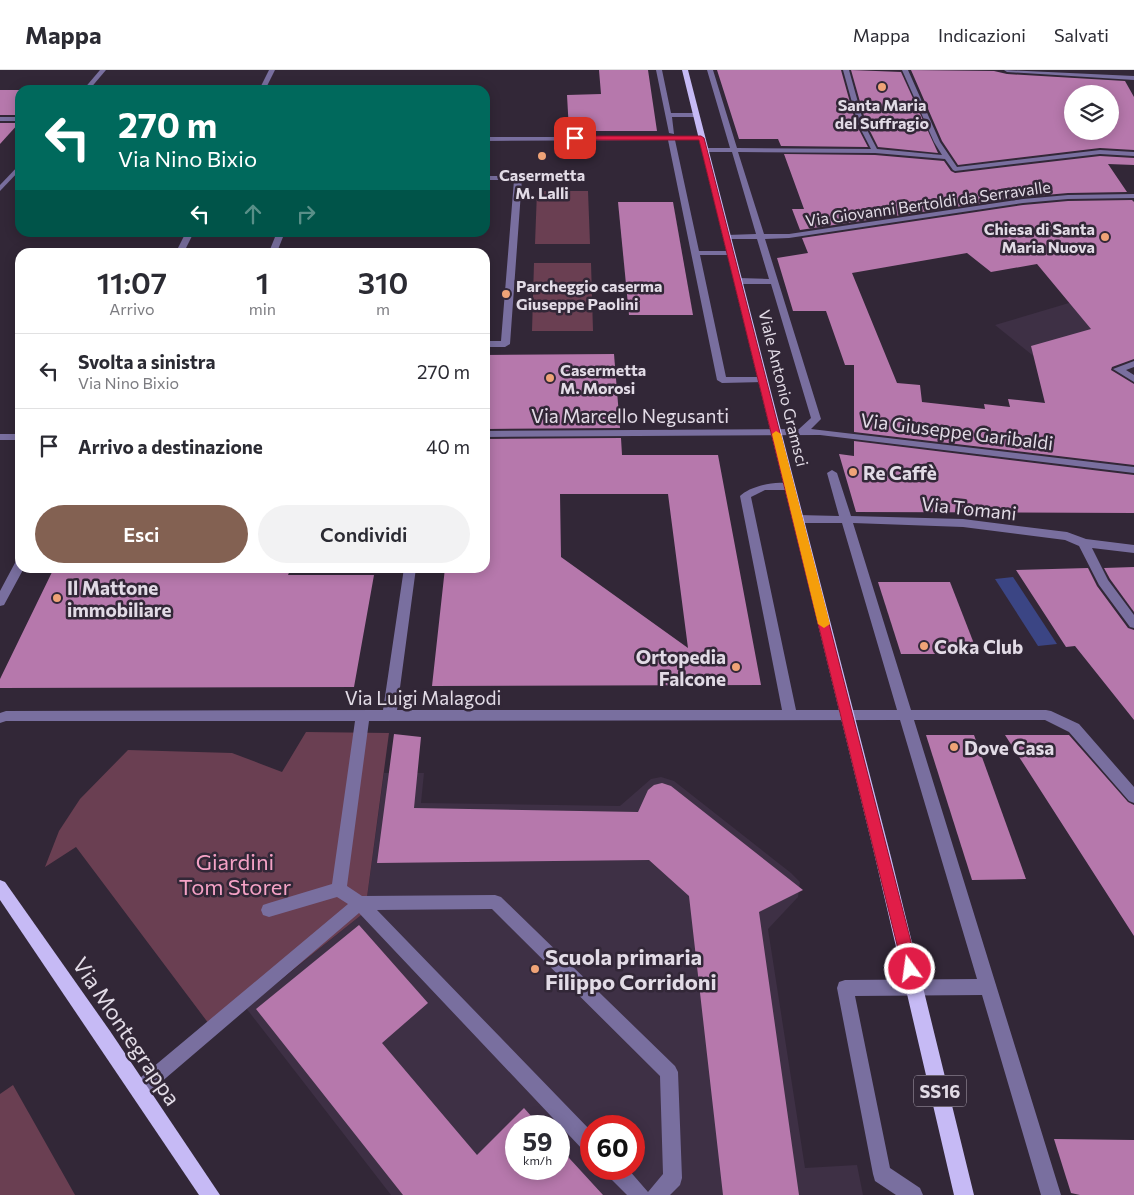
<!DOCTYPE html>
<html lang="it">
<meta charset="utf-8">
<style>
body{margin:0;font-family:Commissioner,sans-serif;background:#f2f2f3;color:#2b2b33;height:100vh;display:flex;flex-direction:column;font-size:19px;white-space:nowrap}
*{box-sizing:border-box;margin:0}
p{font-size:16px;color:#7c7c81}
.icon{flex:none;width:28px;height:28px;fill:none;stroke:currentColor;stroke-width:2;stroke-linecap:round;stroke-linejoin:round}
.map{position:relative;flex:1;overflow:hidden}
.side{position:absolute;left:15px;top:178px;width:475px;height:325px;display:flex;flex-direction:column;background:#fff;border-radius:15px;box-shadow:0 2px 12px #0003}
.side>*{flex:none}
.hud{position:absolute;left:15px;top:15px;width:475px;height:152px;border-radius:15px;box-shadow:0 2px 12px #0003;background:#00695c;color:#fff;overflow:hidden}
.fabs{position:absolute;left:1064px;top:15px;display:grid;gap:10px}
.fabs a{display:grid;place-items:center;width:55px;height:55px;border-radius:50%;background:#fff;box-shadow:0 2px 12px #0003;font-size:25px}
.speed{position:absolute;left:505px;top:1045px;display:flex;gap:10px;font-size:25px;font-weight:700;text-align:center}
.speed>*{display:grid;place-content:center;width:65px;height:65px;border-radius:50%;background:#fff;box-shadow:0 2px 12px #0003;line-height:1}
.speed small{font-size:12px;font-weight:400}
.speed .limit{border:8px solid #d22;background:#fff;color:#111}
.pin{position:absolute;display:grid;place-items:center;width:42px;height:42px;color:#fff;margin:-21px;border-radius:10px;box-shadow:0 2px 8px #0006}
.me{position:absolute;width:55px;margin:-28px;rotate:346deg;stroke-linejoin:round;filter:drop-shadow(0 0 4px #0008)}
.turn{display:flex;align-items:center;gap:18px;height:105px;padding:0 20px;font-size:22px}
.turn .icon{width:65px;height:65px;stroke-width:2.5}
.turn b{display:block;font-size:35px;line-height:42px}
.lanes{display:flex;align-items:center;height:48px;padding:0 20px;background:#0003;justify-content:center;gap:25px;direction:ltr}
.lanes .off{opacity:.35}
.eta{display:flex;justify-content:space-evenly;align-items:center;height:85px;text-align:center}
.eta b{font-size:30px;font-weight:600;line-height:35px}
.cta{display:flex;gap:10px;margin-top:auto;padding:10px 20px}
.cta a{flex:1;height:58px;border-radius:30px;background:#836152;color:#fff;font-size:20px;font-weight:600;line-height:58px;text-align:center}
.cta a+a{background:#f2f2f3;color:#2b2b33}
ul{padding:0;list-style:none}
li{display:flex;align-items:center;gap:15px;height:75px;padding:0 20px;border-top:1px solid #e1e1e2}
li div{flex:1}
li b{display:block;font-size:19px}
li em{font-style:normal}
header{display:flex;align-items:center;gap:30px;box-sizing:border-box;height:70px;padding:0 25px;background:#fff;border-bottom:1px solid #e1e1e2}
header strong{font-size:24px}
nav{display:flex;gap:28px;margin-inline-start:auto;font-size:18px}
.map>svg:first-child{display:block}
</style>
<header>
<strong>Mappa</strong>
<nav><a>Mappa</a><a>Indicazioni</a><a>Salvati</a></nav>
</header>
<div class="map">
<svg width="1134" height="1125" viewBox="0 0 1134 1125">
<rect width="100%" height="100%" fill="#322737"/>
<g fill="#3e3045" fill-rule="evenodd">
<path d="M1134,231l-83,69 -56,-45 74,-22z"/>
<path d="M384,703h40l-3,30 199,3 31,-27 10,-2 13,4 117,92 9,9 -2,15 -30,32 37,239 52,-3 6,30h-472l-145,-187 119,-96zM516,1056h43v43h-43zM591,1056h43v43h-43z"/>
</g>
<g fill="#6a3f52">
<path d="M537,121h51l2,53h-55z"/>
<path d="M534,193h57l2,68h-61z"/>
<path d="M306,662l83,1 -24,179 -150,120 -139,-185 -31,20 14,-36 21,-32 48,-49 104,3 50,19z"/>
<path d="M13,1015l62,110h-75v-101z"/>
</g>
<path fill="#3b4584" d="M1013,507l44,67 -19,2 -43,-67z"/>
<g fill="#b678ac" fill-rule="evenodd">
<path d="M599,0h49l9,61h-88l-2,-36 34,-1z"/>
<path d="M717,0h124l15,54 12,23 -87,-1 -3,-7h-39z"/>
<path d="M851,0l50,2 37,81 -60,-6 -12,-24z"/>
<path d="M911,0l83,1 13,3 118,7 9,16v53l-34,-2 -142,17 -16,-24zM1072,24h38v37h-38z"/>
<path d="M0,20h49h-29v25h-20z"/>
<path d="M0,53h19l-19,21z"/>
<path d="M784,84l91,1 69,6 7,10 4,2 145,-17 34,2v7l-26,-1 19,28 -59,1 -45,4 -223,33 -8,-21h12z"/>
<path d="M1132,130l2,2v157l-22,8 -1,3 23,14v81l-280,-33v-67h-9l-19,-54h-33l-16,-53 31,-5 -6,-15 221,-33 45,-4zM967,183l24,19 46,-8 54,65 -60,17 14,57 -37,-4 2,8 -26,-3 1,5 -63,-7 -2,-17 -23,-2 -45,-110z"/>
<path d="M618,132h55l20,113h-64z"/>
<path d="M614,284l6,74 -135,1v-74z"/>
<path d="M621,368l1,17h96l43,230 -329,1 13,-118h40v-129zM560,424h108l20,154 -127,-91z"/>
<path d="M854,371l280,34v38l-278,-1 -17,-58 15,2z"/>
<path d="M1134,497v45l-24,-33 -6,-11z"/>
<path d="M54,498h237l-3,7h86l-20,112 -354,1v-9z"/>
<path d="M1088,498l9,18 31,42 6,2v90l-59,-74 -9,1 -50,-77z"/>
<path d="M878,512h72l28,72h-77z"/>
<path d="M394,664l27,3 -7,71 224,4 10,-22 6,-5 8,-2 9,3 132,104 -44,22 40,283h-76l-34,-299 -40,-36 -272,3z"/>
<path d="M926,665h48l52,144 -54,1z"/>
<path d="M1005,665h64l59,67 6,3v131z"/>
<path d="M359,855l69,78 -46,40 95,112 47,-47 16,18h-24v43h43v-22l44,48h-200l-147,-186z"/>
<path d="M1054,1069l80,1v55h-54l-9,-2z"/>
</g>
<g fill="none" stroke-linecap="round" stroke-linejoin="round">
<g fill="#796f9f" fill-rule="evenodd">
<path d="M100,0h6l-17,20h-6z"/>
<path d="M269,0h6l-10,20h-6z"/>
<path d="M656,0h6l9,43h25l3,2 -3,2h-24l2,17 -5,-1z"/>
<path d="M707,0h6l24,78 134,1 -13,-25 -15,-54h6l15,54 13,25 65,6 -8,-13 -32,-72h6l32,72 17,25 143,-17 34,2v4l-34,-2 -145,17 -2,-1 -8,-11 -70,-6 -137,-1 26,82h25l234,-35 45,-4 66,-1v4l-66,1 -45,4 -234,35 -24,1 56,180 -10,10 323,38v6l-314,-38 -335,2v-6l314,-2 12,-11 -40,-134h-33l-4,-3 4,-3 31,1 -12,-40h-30l-4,-2 4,-2 29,-1 -24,-82h-27l-3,-2 3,-2h25z"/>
<path d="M1004,0l130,6v4l-127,-8z"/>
<rect x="0" y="47" width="20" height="4"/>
<path d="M485,67h218v2l-2,1h-26l24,111h32l4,2 -4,2h-31l26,122h37l3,1v4l-44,1 -5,-3 -49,-240 -183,1z"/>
<path d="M20,94v6l-20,21v-6z"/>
<path d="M485,106h33l4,2 -12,166 -5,3h-20v-6h16l13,-161h-29z"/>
<path d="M186,162h8l-10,20h-8z"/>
<path d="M277,162h8l-8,20h-8z"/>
<path d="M1134,291v6l-8,3 8,5v7l-21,-13z"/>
<rect x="0" y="364" width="20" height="6"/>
<path d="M832,400l5,3 14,43 112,3 104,13 19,7 48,6v8l-42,-5 16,32 26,35v13l-4,-1 -31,-42 -20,-39 -14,-6 -102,-13 -110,-4 58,187h135l5,1 28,13 55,63v16l-5,-2 -60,-69 -24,-12h-131l147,475h-20l-59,-200 -127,1 35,172 30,20 3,7h-27l-21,-14 -2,-7 -36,-186 2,-6 6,-2 132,-1 -77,-259 -531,1 -22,165 15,10 133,-1 6,2 174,169 3,6 4,106 -2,7 -10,10h-43l-19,-19 -2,-7h22l20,23 15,-18 -3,-98 -168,-167 -115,1 214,221v22l-7,-2 -225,-238 -213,182 -6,3 -6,-3 -3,-6 3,-6 214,-179 -11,-7 -68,20 -6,-2 -2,-5 2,-5 6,-2 63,-19 23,-163h-349l-6,2v-10l6,-2 377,-1 21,-142h12l-19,142h385l-42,-214c9,-10 45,-19 55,-9l-5,3h-25l-14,7 45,213h101l-55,-187h-44l-6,-4 6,-4 41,1 -12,-43z"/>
<path d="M20,490v8h4l-20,37 -4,1v-15l16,-30z"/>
</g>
<g fill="#c6baf5" fill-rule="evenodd">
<path d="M682,0h6l203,787 83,338h-20l-79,-338z"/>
<path d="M0,810l5,2 105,149 110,164h-21l-199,-295z"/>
</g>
</g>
<path fill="#e11d48" stroke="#92132f" d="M701,66l3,2 214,831 -2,5 -6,2 -5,-2 -2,-5 -204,-829h-124l-3,-2 3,-2z"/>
<path fill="#f59e0b" d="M776,361l5,3 49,190 -6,4 -6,-4 -46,-190z"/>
<g fill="#efa377" stroke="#322737" stroke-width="2">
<circle cx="882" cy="17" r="5"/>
<circle cx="542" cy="86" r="5"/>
<circle cx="1105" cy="167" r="5"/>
<circle cx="506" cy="224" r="5"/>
<circle cx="550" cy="308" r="5"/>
<circle cx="853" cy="402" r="5"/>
<circle cx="57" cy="528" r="5"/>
<circle cx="924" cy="576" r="5"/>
<circle cx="736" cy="597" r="5"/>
<circle cx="954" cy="677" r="5"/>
<circle cx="535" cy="899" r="5"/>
</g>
<g text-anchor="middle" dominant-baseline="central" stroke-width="5" stroke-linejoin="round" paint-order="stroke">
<g font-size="16" font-weight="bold" fill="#e2dbe6" stroke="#322737">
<text x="882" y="34">Santa Maria<tspan x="882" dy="18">del Suffragio</tspan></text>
<text x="542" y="104">Casermetta<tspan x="542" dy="18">M. Lalli</tspan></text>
<text x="1095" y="158" text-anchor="end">Chiesa di Santa<tspan x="1095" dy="18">Maria Nuova</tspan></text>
<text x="516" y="215" text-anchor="start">Parcheggio caserma<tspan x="516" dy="18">Giuseppe Paolini</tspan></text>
<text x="560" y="299" text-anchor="start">Casermetta<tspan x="560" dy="18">M. Morosi</tspan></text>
</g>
<g font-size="16" fill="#e2dbe6" stroke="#322737">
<text transform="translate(928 133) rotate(-8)">Via Giovanni Bertoldi da Serravalle</text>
<text transform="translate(784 318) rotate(76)">Viale Antonio Gramsci</text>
</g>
<rect fill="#322737" stroke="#ada5b2" stroke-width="1" x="914" y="1005.5" width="52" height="31" rx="4"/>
<g font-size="18" font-weight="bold" fill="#e2dbe6">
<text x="940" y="1021">SS16</text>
</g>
<g font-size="19" fill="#e2dbe6" stroke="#322737">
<text x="630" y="345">Via Marcello Negusanti</text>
<text transform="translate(957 361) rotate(7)">Via Giuseppe Garibaldi</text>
<text transform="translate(969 438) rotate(6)">Via Tomani</text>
<text x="423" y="627">Via Luigi Malagodi</text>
</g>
<g font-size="19" font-weight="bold" fill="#e2dbe6" stroke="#322737" text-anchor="start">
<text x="863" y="402">Re Caffè</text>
<text x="67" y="517">Il Mattone<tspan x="67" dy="22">immobiliare</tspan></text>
<text x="934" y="576">Coka Club</text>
<text x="726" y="586" text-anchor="end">Ortopedia<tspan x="726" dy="22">Falcone</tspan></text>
<text x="964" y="677">Dove Casa</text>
</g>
<g font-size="22" fill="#f5a2c6" stroke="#322737">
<text x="235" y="791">Giardini<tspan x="235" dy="25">Tom Storer</tspan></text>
</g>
<g font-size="22" font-weight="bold" fill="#e2dbe6" stroke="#322737" text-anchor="start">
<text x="545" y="886">Scuola primaria<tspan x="545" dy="25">Filippo Corridoni</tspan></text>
</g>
<g font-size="22" fill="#e2dbe6" stroke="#322737">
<text transform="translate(127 961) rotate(56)">Via Montegrappa</text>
</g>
</g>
</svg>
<div class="fabs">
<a><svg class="icon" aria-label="layers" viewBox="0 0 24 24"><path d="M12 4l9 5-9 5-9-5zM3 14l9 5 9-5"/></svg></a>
</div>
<div class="speed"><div>59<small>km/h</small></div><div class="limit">60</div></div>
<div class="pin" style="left:575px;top:68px;background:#d93025"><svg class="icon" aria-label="arrive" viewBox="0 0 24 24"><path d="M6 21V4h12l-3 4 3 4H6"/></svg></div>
<svg class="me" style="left:910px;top:899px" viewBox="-20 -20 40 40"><circle r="17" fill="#e11d48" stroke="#fff" stroke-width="3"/><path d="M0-11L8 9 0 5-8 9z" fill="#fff"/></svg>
<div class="hud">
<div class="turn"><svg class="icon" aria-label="left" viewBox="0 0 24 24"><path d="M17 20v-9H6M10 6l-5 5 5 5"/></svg><div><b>270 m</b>Via Nino Bixio</div></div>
<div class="lanes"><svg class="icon" aria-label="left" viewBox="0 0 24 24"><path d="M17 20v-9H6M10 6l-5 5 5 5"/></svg><svg class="icon off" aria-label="ahead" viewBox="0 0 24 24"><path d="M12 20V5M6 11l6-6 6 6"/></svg><svg class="icon off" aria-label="right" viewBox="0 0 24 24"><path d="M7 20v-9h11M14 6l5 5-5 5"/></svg></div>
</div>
<section class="side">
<div class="eta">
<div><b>11:07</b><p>Arrivo</p></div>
<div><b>1</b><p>min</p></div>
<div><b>310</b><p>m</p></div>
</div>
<ul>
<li><svg class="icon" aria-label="left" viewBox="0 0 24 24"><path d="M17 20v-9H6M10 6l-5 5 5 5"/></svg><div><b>Svolta a sinistra</b><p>Via Nino Bixio</p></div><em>270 m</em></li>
<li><svg class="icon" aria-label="arrive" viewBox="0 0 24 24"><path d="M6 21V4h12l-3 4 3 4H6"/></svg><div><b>Arrivo a destinazione</b></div><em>40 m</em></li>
</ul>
<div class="cta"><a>Esci</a><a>Condividi</a></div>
</section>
</div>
